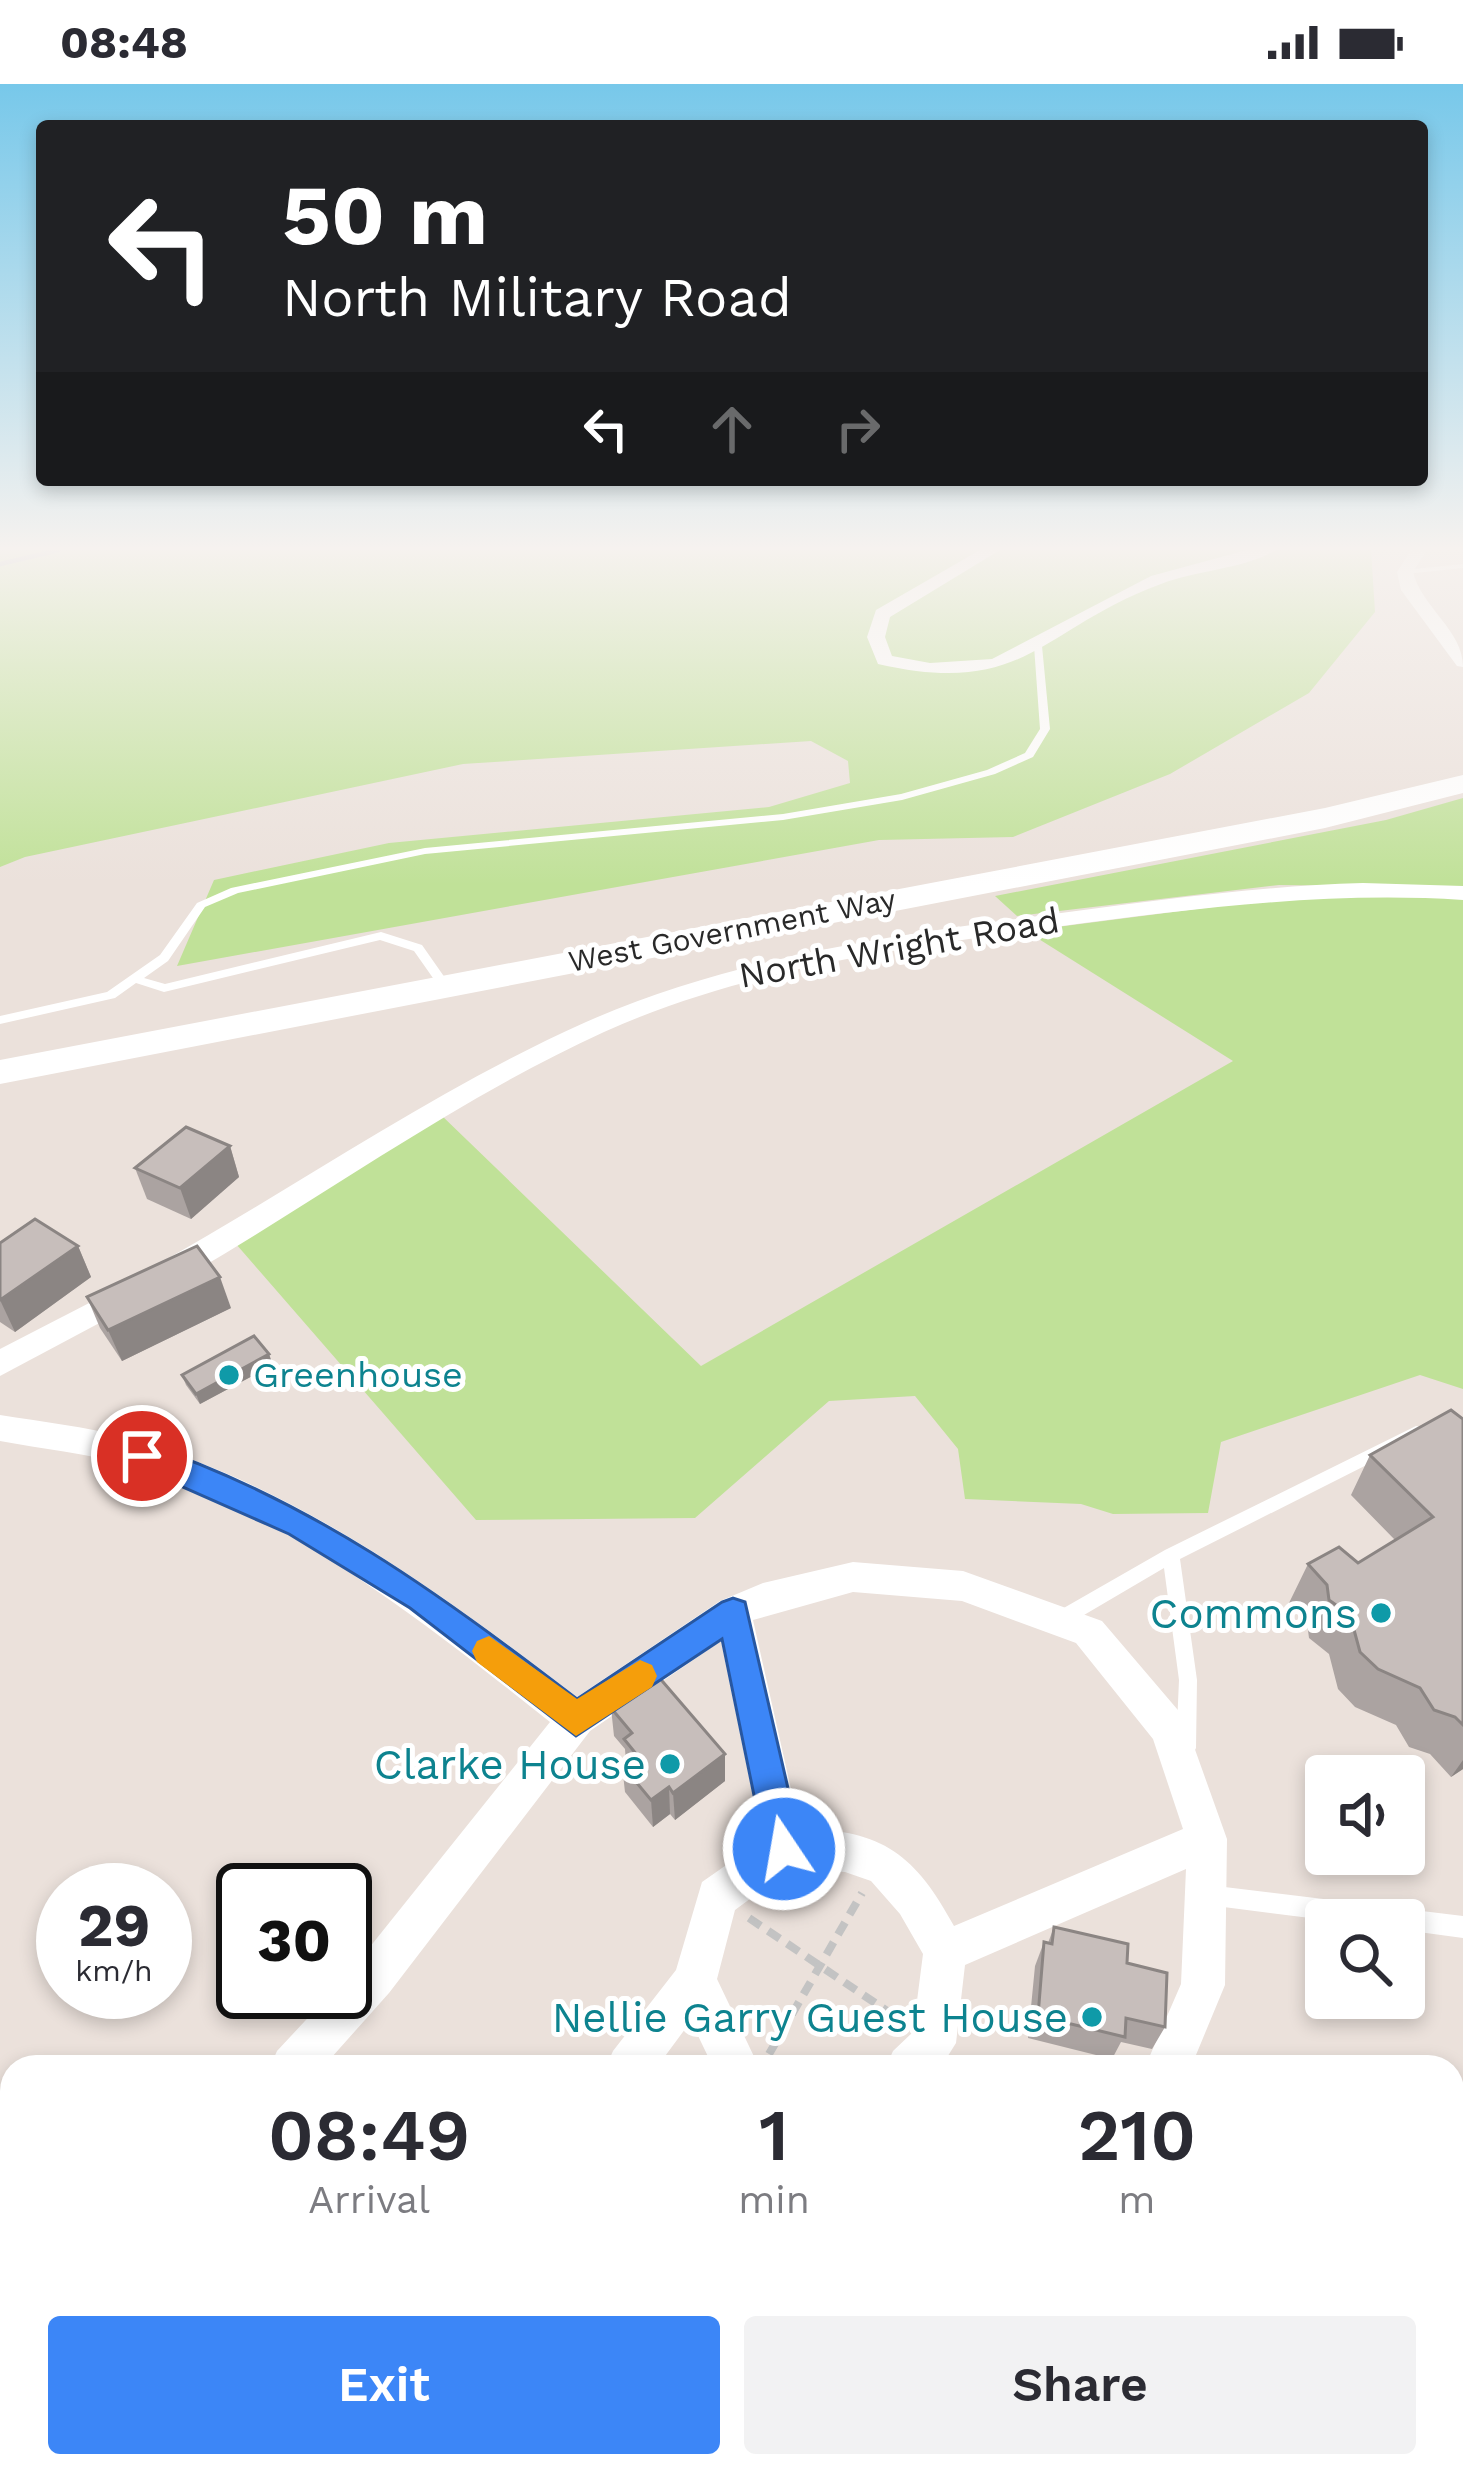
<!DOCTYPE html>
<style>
body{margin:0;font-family:"Work Sans",sans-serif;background:#f2f2f3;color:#2b2b33;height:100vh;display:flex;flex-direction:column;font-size:45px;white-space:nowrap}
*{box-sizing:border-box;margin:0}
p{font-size:39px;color:#7c7c81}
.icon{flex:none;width:66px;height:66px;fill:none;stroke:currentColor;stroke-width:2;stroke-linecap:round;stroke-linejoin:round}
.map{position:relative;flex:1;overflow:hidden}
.panel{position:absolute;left:0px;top:1971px;width:1464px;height:423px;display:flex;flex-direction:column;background:#fff;border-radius:36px 36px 0 0;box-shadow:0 6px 18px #0003}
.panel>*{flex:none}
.hud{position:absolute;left:36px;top:36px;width:1392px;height:366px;border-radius:12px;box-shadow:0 6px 18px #0003;background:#202124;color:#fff;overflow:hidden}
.buttons{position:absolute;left:1305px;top:1671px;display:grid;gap:24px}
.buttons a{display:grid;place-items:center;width:120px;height:120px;border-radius:12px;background:#fff;box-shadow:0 6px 18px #0003;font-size:60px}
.speed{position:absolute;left:36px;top:1779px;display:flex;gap:24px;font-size:60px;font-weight:700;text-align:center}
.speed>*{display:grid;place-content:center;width:156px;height:156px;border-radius:50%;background:#fff;box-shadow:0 6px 18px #0003;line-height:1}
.speed small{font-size:30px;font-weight:400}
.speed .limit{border:6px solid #111;border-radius:18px;background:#fff;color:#111}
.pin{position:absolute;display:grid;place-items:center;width:102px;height:102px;color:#fff;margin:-51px;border:6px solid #fff;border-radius:50%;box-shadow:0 3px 12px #0007}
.me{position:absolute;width:132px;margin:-66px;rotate:348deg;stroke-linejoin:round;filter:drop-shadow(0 0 9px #0008)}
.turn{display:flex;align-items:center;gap:42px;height:252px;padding:0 48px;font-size:54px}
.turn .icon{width:156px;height:156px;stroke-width:2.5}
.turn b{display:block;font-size:84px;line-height:102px}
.lanes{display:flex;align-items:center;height:114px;padding:0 48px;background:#0003;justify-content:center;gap:60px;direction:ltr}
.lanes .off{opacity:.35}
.eta{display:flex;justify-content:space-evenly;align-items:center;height:204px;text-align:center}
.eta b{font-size:72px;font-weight:600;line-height:84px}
.primary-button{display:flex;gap:24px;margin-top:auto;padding:24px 48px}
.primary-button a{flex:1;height:138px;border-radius:12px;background:#3c86f7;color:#fff;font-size:48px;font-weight:600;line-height:138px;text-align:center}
.primary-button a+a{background:#f2f2f3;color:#2b2b33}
.status{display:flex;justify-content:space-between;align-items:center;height:84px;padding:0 60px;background:#fff;direction:ltr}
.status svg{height:33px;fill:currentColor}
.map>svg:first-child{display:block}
</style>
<div class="status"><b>08:48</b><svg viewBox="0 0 49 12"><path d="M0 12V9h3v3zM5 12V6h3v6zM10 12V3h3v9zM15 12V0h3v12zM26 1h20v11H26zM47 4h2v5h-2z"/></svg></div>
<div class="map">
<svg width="1463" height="2392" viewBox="0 0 1463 2392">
<rect width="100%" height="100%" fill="#ebe1db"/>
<g fill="#c0e198">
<path d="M0,466h1371l4,62 -66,81 -139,81 -157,63 -134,3 -702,126 37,-86 175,-37 380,-36 81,-24 -2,-22 -37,-20 -348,23 -438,93 -25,10z"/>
<path d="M1463,714v89l-184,-2 -262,31 -22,-20 391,-76z"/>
<path d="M1321,809l142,5v491l-43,-14 -199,67 -13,71 -95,1 -32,-10 -116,-5 -7,-50 -43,-53 -86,5 -134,117 -219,2 -240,-276 203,-131 262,253 532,-305 -207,-130z"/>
<path d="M1463,2094v298h-105l4,-10h90v-257z"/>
</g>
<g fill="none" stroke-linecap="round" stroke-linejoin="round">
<g stroke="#c3c3c3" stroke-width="8" stroke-dasharray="14 9" stroke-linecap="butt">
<path d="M749,1834l150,101"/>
<path d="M769,1970l93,-161"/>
<path d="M0,2196l12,-2"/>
</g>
<g fill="#fff" fill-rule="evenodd">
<path d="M1463,480v4l-58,6 -4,-2 4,-2z"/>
<path d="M1038,559l4,3 8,83 -17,28 -38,17 -93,26 -119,20 -358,34 -187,39 -33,14 -37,54 -24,17 21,6 216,-52 41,13 28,40 -2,3h-8l-26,-37 -34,-11 -216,52 -28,-9 -21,15 -115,26v-8l107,-24 53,-37 37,-52 34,-15 194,-40 358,-34 118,-20 86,-24 38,-17 15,-24 -6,-83z"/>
<path d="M1416,1342l6,1 2,5 -2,5 -242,122 17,121 -1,68 -3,6 -7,3 -7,-3 -3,-6 3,-68 -15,-112 -97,57 -6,2 -6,-2 -3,-6 3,-6 110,-63z"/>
<path d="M1208,1801l255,31v22l-59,-8v-10h-78l-118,-15 -7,-3 -3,-7 3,-7z"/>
</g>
<g fill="#fff" fill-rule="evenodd">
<path d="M980,466h20l-110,67 -5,20 7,19 38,7 62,-4 159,-83 96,-26h29c-32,19 -79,20 -115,34 -122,45 -134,114 -283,80l-11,-27 9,-27z"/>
<path d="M1411,466h16l-14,22c9,36 50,58 50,95l-6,-1 -56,-76 -4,-18z"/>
<path d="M1363,799l100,3v14c-138,-9 -271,9 -408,27 -152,21 -309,41 -451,105 -149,68 -282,166 -424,248h-22l-4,-8 4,-8c143,-80 278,-175 428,-242 145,-64 305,-87 460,-107 106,-14 211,-29 317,-32z"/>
<path d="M126,1200l11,3 4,8 -4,8 -137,73v-27z"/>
<path d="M0,1331c42,7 85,11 126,23 168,46 315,155 451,259l143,-96 43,-18 90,-21 110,9 139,50 81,95 44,123 -2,146 -34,82h-46l36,-83 5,-115 -221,96 -9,78 -15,24h-55l7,-16 20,-19 10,-78 -23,-40 -29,-33 -26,-9 -55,-3 -55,41 -18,69 42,88h-46l-22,-46 -34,46h-51l7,-16 63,-81 26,-88 60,-42 -41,-199 -131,90 -201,262 -66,74h-53l7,-16 55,-59h13v-14l205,-256c-126,-100 -266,-212 -423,-257 -41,-12 -85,-16 -127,-24zM853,1508l109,9 114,42 77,96 30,90 -229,97c-38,-70 -71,-97 -154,-97l-47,-209z"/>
<path d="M12,2272v60l-12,5v-60z"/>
<path d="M291,2382h56l-4,10h-56z"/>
<path d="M626,2382h53l-4,10h-53z"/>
<path d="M970,2382h52l-4,10h-52z"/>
</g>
<path fill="#fff" fill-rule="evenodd" d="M1463,691v18l-138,35 -1325,256v-24l1325,-252z"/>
<path stroke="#9ea6b3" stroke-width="4.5" d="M0,480l59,-14"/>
</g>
<g fill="#aba3a1">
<path d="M230,1062l9,31 -48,42 -44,-20 -12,-31z"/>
<path d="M0,1159l78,3 13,31 -76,55 -15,-10z"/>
<path d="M87,1213l144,11 -109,53 -22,-33z"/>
<path d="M273,1281l-73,39 -14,-19 -4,-10z"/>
<path d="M1463,1335v350l-12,8 -21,-23 -21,-7 -13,-22 -41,-18 -17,-18 -9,-35 -20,-16 -2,-15 -18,-20 19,-39 50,-1 37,-23 -44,-45 19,-40z"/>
<path d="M611,1624l114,46v27l-50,39 -5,-6 -17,13 -28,-35 -3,-27 4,-3 -1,-13 -11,-13z"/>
<path d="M1054,1843l73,36 38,64 -13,22 -31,-7 -9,17 -84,-21 7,-72 9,-24 4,1z"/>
<path d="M1113,2382h166l13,10h-166z"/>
</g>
<g fill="#8b8583">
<path d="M230,1062l9,31 -48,42 -11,-31z"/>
<path d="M78,1162l13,31 -76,55 -15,-32z"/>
<path d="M220,1193l11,31 -109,53 -14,-31z"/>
<path d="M269,1270l4,11 -73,39 -4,-10z"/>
<path d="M725,1670v27l-50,39 -2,-27z"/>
<path d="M1463,1676v9l-12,8z"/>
<path d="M669,1703l1,27 -17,13 -2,-27z"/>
</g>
<g fill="#c7bebb" stroke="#8b8583" stroke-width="3">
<path d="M186,1043l44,19 -50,42 -45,-20z"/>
<path d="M35,1135l43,27 -78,54v-57z"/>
<path d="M197,1162l23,31 -112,53 -21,-33z"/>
<path d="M254,1252l15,18 -73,40 -14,-19z"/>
<path d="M1451,1326l12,9v306l-8,-8 -21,-7 -14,-22 -42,-19 -18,-17 -10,-37 -21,-15 -2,-15 -19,-21 31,-17 19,16 75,-46 -63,-62z"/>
<path d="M657,1591l68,79 -52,39 -4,-6 -18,13 -29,-35 15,-10 -13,-16 8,-6 -21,-25z"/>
<path d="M1054,1843l74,17 -1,19 40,10 -2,54 -39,-9 -1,19 -87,-21 6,-74 8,2z"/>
<path d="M1150,2382h129l13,10h-129z"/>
</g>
<linearGradient id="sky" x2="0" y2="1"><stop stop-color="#77c8ea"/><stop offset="0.58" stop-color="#f6f2ef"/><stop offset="1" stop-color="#f6f2ef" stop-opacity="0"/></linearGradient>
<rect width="1463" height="801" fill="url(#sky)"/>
<path fill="#3c86f7" stroke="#2757a1" stroke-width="3" d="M142,1359c166,55 299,151 435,256l145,-97 11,-4 12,4 57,247 -5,13 -13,5 -13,-5 -6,-13 -43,-210 -146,97 -166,-128 -121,-74 -158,-70 -4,-8 4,-9z"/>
<path fill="#f59e0b" d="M489,1552l88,63 63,-39 12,5 5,11 -5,11 -76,49 -99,-74 -5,-11 5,-10z"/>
<g fill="#0f9aa8" stroke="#fff" stroke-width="4.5">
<circle cx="229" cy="1291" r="12"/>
<circle cx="1381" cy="1529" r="12"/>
<circle cx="670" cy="1680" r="12"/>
<circle cx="1092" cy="1933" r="12"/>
</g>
<g text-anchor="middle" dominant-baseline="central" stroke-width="10" stroke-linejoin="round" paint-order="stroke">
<g font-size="30" fill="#292929" stroke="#fff">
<text transform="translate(732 846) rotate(-11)">West Government Way</text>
</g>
<g font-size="36" fill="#292929" stroke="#fff">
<text transform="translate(899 864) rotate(-10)">North Wright Road</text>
</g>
<g font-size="36" fill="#0d838f" stroke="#fff" text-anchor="start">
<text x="253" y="1291">Greenhouse</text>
</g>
<g font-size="42" fill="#0d838f" stroke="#fff" text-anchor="end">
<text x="1357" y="1529">Commons</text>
<text x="646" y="1680">Clarke House</text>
<text x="1068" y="1933">Nellie Garry Guest House</text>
</g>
</g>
</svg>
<div class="buttons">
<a><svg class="icon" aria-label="sound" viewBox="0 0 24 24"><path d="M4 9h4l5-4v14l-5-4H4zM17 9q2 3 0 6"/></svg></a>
<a><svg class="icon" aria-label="search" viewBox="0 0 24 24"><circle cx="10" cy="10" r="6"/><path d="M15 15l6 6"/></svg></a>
</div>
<div class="speed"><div>29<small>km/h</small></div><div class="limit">30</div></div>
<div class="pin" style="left:142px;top:1372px;background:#d93025"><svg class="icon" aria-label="arrive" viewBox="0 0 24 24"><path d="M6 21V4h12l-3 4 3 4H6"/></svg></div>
<svg class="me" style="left:784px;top:1765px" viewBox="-20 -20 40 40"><circle r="17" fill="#3c86f7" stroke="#fff" stroke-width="3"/><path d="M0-11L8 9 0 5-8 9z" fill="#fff"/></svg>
<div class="hud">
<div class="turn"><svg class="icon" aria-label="left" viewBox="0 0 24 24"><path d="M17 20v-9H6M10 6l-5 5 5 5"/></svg><div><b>50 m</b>North Military Road</div></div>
<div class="lanes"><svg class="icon" aria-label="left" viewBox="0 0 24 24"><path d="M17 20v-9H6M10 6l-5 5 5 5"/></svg><svg class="icon off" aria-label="ahead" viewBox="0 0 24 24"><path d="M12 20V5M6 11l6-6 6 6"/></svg><svg class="icon off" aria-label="right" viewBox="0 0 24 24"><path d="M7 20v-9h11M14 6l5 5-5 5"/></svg></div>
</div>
<section class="panel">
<div class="eta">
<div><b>08:49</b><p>Arrival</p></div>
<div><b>1</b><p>min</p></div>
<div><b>210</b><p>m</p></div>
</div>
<div class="primary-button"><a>Exit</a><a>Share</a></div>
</section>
</div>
